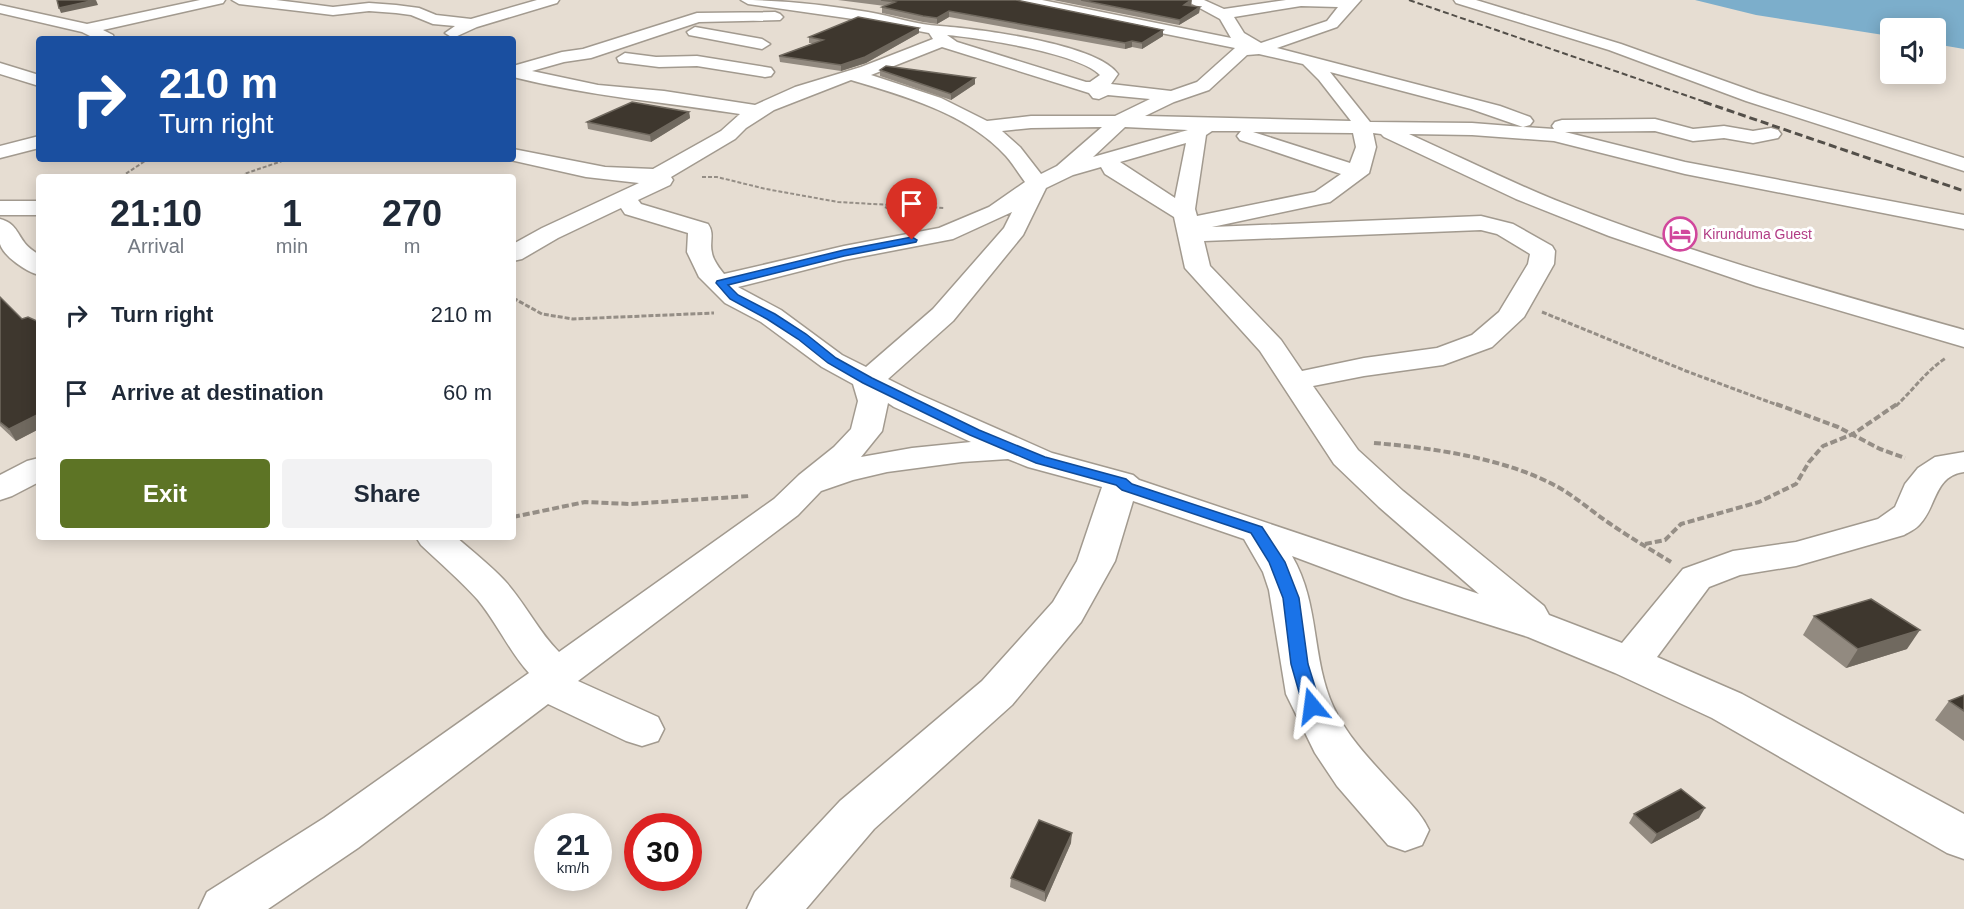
<!DOCTYPE html>
<style>
body{margin:0;font-family:Helvetica,sans-serif;background:#f2f2f3;color:#1f2937;height:100vh;display:flex;flex-direction:column;font-size:22px;white-space:nowrap}
*{box-sizing:border-box;margin:0}
p{font-size:20px;color:#747a83}
.icon{flex:none;width:33px;height:33px;fill:none;stroke:currentColor;stroke-width:2;stroke-linecap:round;stroke-linejoin:round}
.map{position:relative;flex:1;overflow:hidden}
.details{position:absolute;left:36px;top:174px;width:480px;height:366px;display:flex;flex-direction:column;background:#fff;border-radius:6px;box-shadow:0 3px 15px #0003}
.details>*{flex:none}
.banner{position:absolute;left:36px;top:36px;width:480px;height:126px;border-radius:6px;box-shadow:0 3px 15px #0003;background:#1a4fa0;color:#fff;overflow:hidden}
.controls{position:absolute;left:1880px;top:18px;display:grid;gap:12px}
.controls a{display:grid;place-items:center;width:66px;height:66px;border-radius:6px;background:#fff;box-shadow:0 3px 15px #0003;font-size:30px}
.speed{position:absolute;left:534px;top:813px;display:flex;gap:12px;font-size:30px;font-weight:700;text-align:center}
.speed>*{display:grid;place-content:center;width:78px;height:78px;border-radius:50%;background:#fff;box-shadow:0 3px 15px #0003;line-height:1}
.speed small{font-size:15px;font-weight:400}
.speed .limit{border:9px solid #d22;background:#fff;color:#111}
.pin{position:absolute;display:grid;place-items:center;width:51px;height:51px;color:#fff;margin:-62px -26px;border-radius:50% 50% 50% 0;rotate:-45deg;box-shadow:0 0 6px #0007}
.pin .icon{rotate:45deg}
.me{position:absolute;width:66px;margin:-33px;rotate:344deg;stroke-linejoin:round;filter:drop-shadow(0 0 4px #0008)}
.turn{display:flex;align-items:center;gap:21px;height:126px;padding:0 24px;font-size:27px}
.turn .icon{width:78px;height:78px;stroke-width:2.5}
.turn b{display:block;font-size:42px;line-height:51px}
.eta{display:flex;justify-content:space-evenly;align-items:center;height:102px;text-align:center}
.eta b{font-size:36px;font-weight:600;line-height:42px}
.primary-button{display:flex;gap:12px;margin-top:auto;padding:12px 24px}
.primary-button a{flex:1;height:69px;border-radius:6px;background:#5d7425;color:#fff;font-size:24px;font-weight:600;line-height:69px;text-align:center}
.primary-button a+a{background:#f2f2f3;color:#1f2937}
ul{padding:0;list-style:none}
li{display:flex;align-items:center;gap:18px;height:78px;padding:0 24px}
li div{flex:1}
li b{display:block;font-size:22px}
li em{font-style:normal}
.map>svg:first-child{display:block}
</style>
<div class="map">
<svg width="1964" height="909" viewBox="0 0 1964 909">
<rect width="100%" height="100%" fill="#e6ddd2"/>
<path fill="#7caecb" d="M1695,0h269v49l-29,-5v-16h-45v8l-134,-21z"/>
<g fill="none" stroke-linecap="round" stroke-linejoin="round">
<g stroke="#a29a8f" stroke-width="3">
<g id="minor">
<path d="M200,0h25l-2,3 -120,27 10,5 1,4h-18l-14,-7 -82,-19v-8l87,19z"/>
<path d="M232,0h44l57,7 36,-4 27,2 23,3 17,7 35,4 66,-19h22l-2,3 -80,24 -24,11 -8,-5 10,-7 -22,-2 -22,-9 -15,-2 -27,-2 -36,4 -94,-11z"/>
<path d="M741,0c43,0 85,5 127,12 24,4 49,13 72,14 37,3 156,17 178,48l-7,10 60,7 26,-9 38,-34 -217,-44 -7,-4h31l189,38 -11,-19 -35,-19h19l20,9 62,-9h75l-24,27 -60,21 223,58 30,11 3,4 -3,4 -7,2 31,2 -2,-3 3,-4 7,-2 93,-1 38,10 31,-3 29,5 18,-3 7,2 3,4 -3,4 -25,5 -29,-5 -31,3 -38,-10 -90,1 120,30 279,53v14l-279,-55 -131,-33 -82,-6 -63,-1c49,22 97,46 146,66 133,53 271,91 409,130v17l-208,-61 -147,-50 -93,-37 -132,-62 -3,-3 -8,-1 3,14 -7,26 -39,29 -118,25 269,-11 32,8 39,22 3,5 -1,13 -30,53 -32,30 -49,18 -79,11 -51,10 45,64 45,41 141,115 5,9 73,28 61,-74 50,-18 63,-9 82,-23 17,-12 10,-23 13,-16 17,-11 29,-5v20c-30,4 -27,34 -44,52 -4,5 -11,8 -16,11l-108,31 -56,9 -31,12 -52,70 85,37 222,120v45l-17,-6 -235,-135 -97,-45 -87,-36 -124,-39 -112,-42c28,48 19,101 41,150 14,31 40,57 62,81 13,14 26,26 34,43l-7,15 -17,6 -17,-6 -51,-59 -22,-33 -29,-59 -17,-104 -6,-18 -19,-33 -111,-38 -18,60 -34,61 -69,83 -138,124 -68,80h-59l8,-17 85,-91 142,-120 71,-79 24,-41 25,-74 -74,-20 -20,-8 -46,3 -75,10 -34,8 -32,11 -23,24 -220,166 80,36 6,12 -6,12 -16,5 -16,-5 -78,-37 -190,144 -90,61h-69l8,-17 117,-74 205,-145c-20,-22 -32,-50 -51,-73 -17,-19 -38,-37 -57,-55l-5,-8h40c16,14 34,28 49,44 20,22 33,50 54,71l215,-153 25,-24 35,-28 17,-18 7,-28 -5,-17 -31,-17 -61,-45 -36,-19 -26,-26 -12,-25 1,-19 -63,-19 -4,-6 -63,30 -36,21 -9,2v-17l29,-16 97,-45 -53,-6 -80,-18h7v-10l92,18 48,2 68,-38 19,-17c-76,-12 -152,-18 -227,-37v-11l49,-14 21,-3 114,-36 78,-1 5,2 3,3 -3,3 -81,2 -108,36 -27,4 -32,9 66,14 66,6 91,14 40,-18 66,-20 72,-28 -4,-6 -62,-12 -119,-17zM1301,6l37,1 -11,14 -66,22 -17,-10 -10,-16zM947,35c32,3 132,18 153,40l-10,7h-4l-129,-40zM942,47l147,46 4,5 6,1 9,-4 42,4 -35,17h-84l-44,5 -46,-23 -70,-23zM1259,54l44,10 16,16 32,41 -206,-5 29,-14 35,-12 38,-35zM1330,72l141,37 52,18 -51,-4 -102,-1zM851,80c53,16 116,33 155,76 7,8 13,18 19,26l-36,25 -50,21 -95,18 -120,28c-4,-5 -11,-14 -12,-21 -3,-11 3,-19 -4,-29l-67,-20 -3,-4 32,-15 3,-5 -2,-3 64,-38 11,-11 28,-18zM1102,127l-45,39 -16,8 -21,-27 -18,-16 29,-3zM1125,127l63,3 -95,27zM1212,131h29l-4,5 3,4 101,34 -26,18 -118,24 -2,-7 11,-74zM1253,132l100,1 3,14 -6,16zM1186,143l-11,55 -55,-36zM1101,167l4,7 69,43 11,51 75,83 74,113 45,43 100,87 -340,-114 -6,-5 -81,-22 -136,-60 -28,-14 65,-58 70,-86 23,-47 27,-13zM1012,212l-8,16 -71,81 -67,58 -24,-12 -61,-45 -43,-23 106,-27 109,-21zM1481,230l16,4 33,20 -2,10 -29,48 -27,23 -35,13 -73,10 -62,13 -21,-31 -71,-74 -6,-25zM888,403l6,4 77,35 -59,6 -51,9 21,-26z"/>
<path d="M1454,0h22l145,44 137,49 206,65v13l-218,-70 -137,-51 -153,-47z"/>
<path d="M695,27l67,12 8,5 -8,5 -73,-14 -2,-3z"/>
<path d="M625,53l31,4 41,-1 68,11 6,1 3,4 -3,4 -6,1 -68,-11 -38,1 -40,-5 -2,-4z"/>
<path d="M0,63l39,12v11l-39,-12z"/>
<path d="M39,136v12l-39,10v-12z"/>
<rect x="0" y="201" width="39" height="14"/>
<path d="M0,219c15,4 16,12 24,23 3,5 10,9 15,13v20c-12,-3 -35,-18 -39,-31 0,-7 0,-17 0,-25z"/>
<path d="M39,458v24l-27,14 -12,4v-25l27,-14z"/>
</g>
</g>
<g stroke="#958e86" stroke-width="2" stroke-dasharray="4 2" stroke-linecap="butt">
<path d="M121,177l27,-18"/>
<path d="M247,177l-3,-3 44,-15"/>
<path d="M702,177h15l49,12 72,13 106,6"/>
<path d="M885,207l23,11"/>
</g>
<g stroke="#958e86" stroke-width="3" stroke-dasharray="5 2" stroke-linecap="butt">
<path d="M513,298l29,16 31,5 141,-6"/>
<path d="M1542,312l144,59 94,35"/>
<path d="M1896,406c17,-16 31,-36 50,-48"/>
</g>
<g stroke="#958e86" stroke-width="4" stroke-dasharray="7 3" stroke-linecap="butt">
<path d="M1776,404l62,23 42,22 25,9"/>
<path d="M1374,443c59,5 130,15 182,43 19,10 35,25 53,37 20,14 41,26 62,39"/>
<path d="M513,517l72,-15 45,2 120,-8"/>
<path d="M1645,544l20,-4 16,-16 78,-22 37,-18 13,-22 14,-16 30,-12 44,-30"/>
</g>
<use href="#minor" fill="#fff" fill-rule="evenodd"/>
<path stroke="#534f49" stroke-width="2" stroke-dasharray="6 3" stroke-linecap="butt" d="M1409,0l299,103"/>
<path stroke="#534f49" stroke-width="3" stroke-dasharray="8 4" stroke-linecap="butt" d="M1704,102l260,89"/>
</g>
<g fill="#928a80">
<path d="M838,0h178l147,30v6l-21,13 -10,-2 -7,2 -176,-32 -12,7 -14,-2 -41,-9v-6l3,-1z"/>
<path d="M1053,0h138v6l9,1 -1,6 -20,12z"/>
<path d="M919,28v5l-53,30 -25,8 -61,-9 -1,-6 34,-13h-4v-6z"/>
<path d="M880,70l95,14 -24,16 -71,-24z"/>
<path d="M689,112l1,6 -39,24 -63,-13 -1,-7z"/>
<path d="M0,297l22,22 17,3v107l-23,12 -16,-15z"/>
<path d="M1814,616l93,33 -61,19 -43,-33z"/>
<path d="M1964,695v46l-29,-21 14,-19z"/>
<path d="M1634,814l65,4 -48,26 -22,-21z"/>
<path d="M1071,843l-26,59 -35,-15 1,-9z"/>
</g>
<g fill="#70695f">
<path d="M96,0l2,5 -37,8 -2,-5z"/>
<path d="M1192,0l-1,6 -7,-1z"/>
<path d="M1200,7l-1,6 -20,12 1,-5z"/>
<path d="M949,11v6l-12,7v-6z"/>
<path d="M919,28v5l-53,30 -25,8v-6z"/>
<path d="M1163,30v6l-21,13v-6z"/>
<path d="M1132,41v6l-7,2v-6z"/>
<path d="M975,78v6l-24,16v-6z"/>
<path d="M689,112l1,6 -39,24 -1,-7z"/>
<path d="M39,414v15l-23,12 -7,-12z"/>
<path d="M1920,630l-13,19 -61,19 12,-19z"/>
<path d="M1705,808l-6,10 -48,26 6,-10z"/>
<path d="M1072,833l-1,10 -26,59v-10z"/>
</g>
<g fill="#3e372e" stroke="#70695f" stroke-width="1.5">
<path d="M57,0h38l-36,8z"/>
<path d="M881,0h135l147,30 -21,13 -10,-2 -7,2 -176,-32 -12,7 -14,-2 -41,-9 13,-5z"/>
<path d="M1081,0h110l-7,5 16,2 -20,13z"/>
<path d="M858,17l61,11 -54,29 -24,8 -62,-9 44,-16 -14,-3z"/>
<path d="M886,66l89,12 -24,16 -71,-24z"/>
<path d="M632,102l57,10 -39,23 -63,-13z"/>
<path d="M0,297l22,22 6,-2 11,5v92l-30,15 -9,-7z"/>
<path d="M1871,599l49,31 -62,19 -44,-33z"/>
<path d="M1964,695v16l-15,-10z"/>
<path d="M1681,789l24,19 -48,26 -23,-20z"/>
<path d="M1039,820l33,13 -27,59 -34,-14z"/>
</g>
<path fill="#1a73e8" stroke="#114b97" stroke-width="1.5" d="M912,237l5,3 -1,2 -72,14 -116,29 10,10 37,19 31,20 30,24 36,20 107,52 66,27 81,22 6,5 130,43 23,35 14,36 9,66 13,42 -3,5 -6,2 -7,-2 -2,-5 -12,-42 -8,-66 -14,-36 -18,-29 -129,-43 -6,-5 -80,-22 -66,-28 -107,-52 -35,-20 -30,-24 -31,-20 -37,-20 -14,-16 1,-2 127,-31z"/>
<defs>
<g id="hotel-ring" transform="scale(1.725)"><circle r="9.5" fill="#fff" stroke="#d1479c" stroke-width="1.5"/><path d="M-6-4.5h1.5V1H6V5H4.5V3h-9V5H-6ZM-4 0a1.8 1.8 0 1 1 3.6 0ZM.5 0V-2.5h3Q6-2.5 6 0Z" fill="#d1479c"/></g>
</defs>
<g fill-rule="evenodd">
<use href="#hotel-ring" x="1680" y="234"/>
</g>
<g text-anchor="middle" dominant-baseline="central" stroke-width="6" stroke-linejoin="round" paint-order="stroke">
<g font-size="14" fill="#b23c85" stroke="#fff" text-anchor="start">
<text x="1703" y="234">Kirunduma Guest</text>
</g>
</g>
</svg>
<div class="controls">
<a><svg class="icon" aria-label="sound" viewBox="0 0 24 24"><path d="M4 9h4l5-4v14l-5-4H4zM17 9q2 3 0 6"/></svg></a>
</div>
<div class="speed"><div>21<small>km/h</small></div><div class="limit">30</div></div>
<div class="pin" style="left:912px;top:240px;background:#d93025"><svg class="icon" aria-label="arrive" viewBox="0 0 24 24"><path d="M6 21V4h12l-3 4 3 4H6"/></svg></div>
<svg class="me" style="left:1312px;top:706px" viewBox="-20 -20 40 40"><path d="M0-17L14 15 0 8-14 15z" fill="#1a73e8" stroke="#fff" stroke-width="4"/></svg>
<div class="banner">
<div class="turn"><svg class="icon" aria-label="right" viewBox="0 0 24 24"><path d="M7 20v-9h11M14 6l5 5-5 5"/></svg><div><b>210 m</b>Turn right</div></div>
</div>
<section class="details">
<div class="eta">
<div><b>21:10</b><p>Arrival</p></div>
<div><b>1</b><p>min</p></div>
<div><b>270</b><p>m</p></div>
</div>
<ul>
<li><svg class="icon" aria-label="right" viewBox="0 0 24 24"><path d="M7 20v-9h11M14 6l5 5-5 5"/></svg><div><b>Turn right</b></div><em>210 m</em></li>
<li><svg class="icon" aria-label="arrive" viewBox="0 0 24 24"><path d="M6 21V4h12l-3 4 3 4H6"/></svg><div><b>Arrive at destination</b></div><em>60 m</em></li>
</ul>
<div class="primary-button"><a>Exit</a><a>Share</a></div>
</section>
</div>
